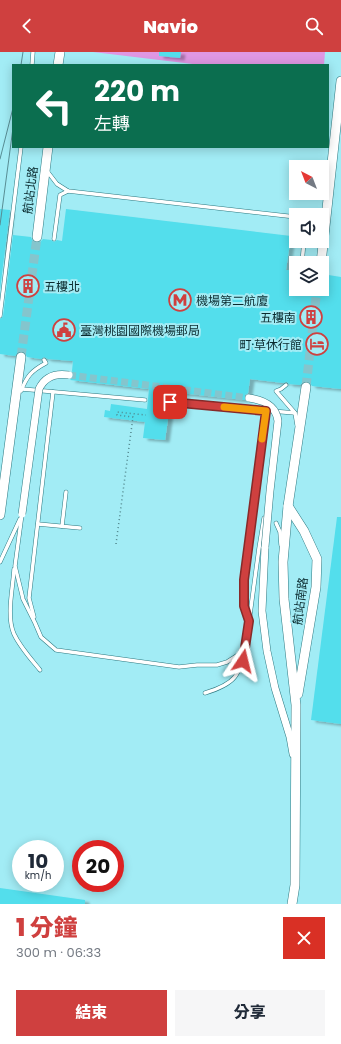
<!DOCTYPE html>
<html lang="zh-TW">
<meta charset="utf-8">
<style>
body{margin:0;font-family:Poppins,"Noto Sans TC",sans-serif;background:#f6f6f7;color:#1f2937;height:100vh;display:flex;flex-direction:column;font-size:15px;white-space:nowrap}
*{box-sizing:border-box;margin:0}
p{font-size:13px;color:#747a83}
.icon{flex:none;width:22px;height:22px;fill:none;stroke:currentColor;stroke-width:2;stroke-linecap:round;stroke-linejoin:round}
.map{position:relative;height:852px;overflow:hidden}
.side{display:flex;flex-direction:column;background:#fff;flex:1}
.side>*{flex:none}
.top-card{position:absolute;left:12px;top:12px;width:317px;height:84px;border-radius:0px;box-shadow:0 2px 10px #0003;background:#0b6e4f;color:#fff;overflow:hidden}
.needle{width:26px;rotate:318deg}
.fabs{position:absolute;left:289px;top:108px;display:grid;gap:8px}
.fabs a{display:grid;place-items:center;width:40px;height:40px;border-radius:0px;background:#fff;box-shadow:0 2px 10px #0003;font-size:20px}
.speed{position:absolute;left:12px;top:788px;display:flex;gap:8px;font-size:20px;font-weight:700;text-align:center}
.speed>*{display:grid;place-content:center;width:52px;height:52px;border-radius:50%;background:#fff;box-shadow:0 2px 10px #0003;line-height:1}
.speed small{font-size:10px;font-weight:400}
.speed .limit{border:6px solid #d22;background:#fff;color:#111}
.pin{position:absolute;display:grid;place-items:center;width:34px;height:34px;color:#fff;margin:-17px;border-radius:8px;box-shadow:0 2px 6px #0006}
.me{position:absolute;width:44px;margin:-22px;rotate:10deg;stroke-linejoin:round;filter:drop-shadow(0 0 3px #0008)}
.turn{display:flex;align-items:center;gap:14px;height:84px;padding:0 16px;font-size:18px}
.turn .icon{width:52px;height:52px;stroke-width:2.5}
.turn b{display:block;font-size:28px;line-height:34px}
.round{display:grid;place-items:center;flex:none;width:42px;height:42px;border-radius:0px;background:#f6f6f7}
.summary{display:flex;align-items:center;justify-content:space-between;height:68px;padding:0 16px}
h1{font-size:24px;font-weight:800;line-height:30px;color:#cf403f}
.cta{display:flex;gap:8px;margin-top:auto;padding:8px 16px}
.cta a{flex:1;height:46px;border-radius:0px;background:#cf403f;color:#fff;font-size:16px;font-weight:800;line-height:46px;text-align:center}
.cta a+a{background:#f6f6f7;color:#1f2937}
header{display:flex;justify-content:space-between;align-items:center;height:52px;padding:0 16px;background:#cf403f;color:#fff;font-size:18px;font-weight:800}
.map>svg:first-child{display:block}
</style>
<header><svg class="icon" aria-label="back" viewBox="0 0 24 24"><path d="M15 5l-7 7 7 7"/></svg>Navio<svg class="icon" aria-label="search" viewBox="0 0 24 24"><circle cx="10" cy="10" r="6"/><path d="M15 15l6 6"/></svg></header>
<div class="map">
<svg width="341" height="852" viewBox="0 0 341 852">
<defs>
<filter id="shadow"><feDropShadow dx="4.5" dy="2.5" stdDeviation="1" flood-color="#0004"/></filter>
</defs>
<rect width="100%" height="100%" fill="#a2ecf5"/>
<path fill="#df97e3" d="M93,0h232l-1,13h-123z"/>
<g fill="#53deec" filter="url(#shadow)">
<path d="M159,0h22l-1,6 -21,-2z"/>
<path d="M0,157l10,1 -10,80z"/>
<path d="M66,157l225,27 -5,34 10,1v18h26v-15l19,3v112l-29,-3 -2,-3 -3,-2 -4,1 -3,3 -11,-1 -2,-2 -4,1 -33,-4 -2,14 -3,2v5l-74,-8 -1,7 -3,2v3l3,1 -5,35 -22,-2 2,-16 -41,-5 1,-7 5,1 1,-7 36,5 2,-20 -79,-9 4,-4 -2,-5 1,-10 -25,-2 -4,-2 -3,2 -14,-2 -2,-4 -4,-2 -3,1 -3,4 -15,-2v-35l3,-3 10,-81 18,2 2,5 3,1 4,-1 3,-3 8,1 3,2 3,-2 5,1z"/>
<path d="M337,465h4v207l-30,-4z"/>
<path d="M0,836l85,12v4h-85z"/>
</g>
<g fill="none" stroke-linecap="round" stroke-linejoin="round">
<path stroke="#84c5cd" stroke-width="7" stroke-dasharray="7 3.5" stroke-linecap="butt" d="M69,323l180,23"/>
<g stroke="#84c5cd" stroke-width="9" stroke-dasharray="9 4.5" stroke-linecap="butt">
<path d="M21,305l16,-120"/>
<path d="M306,335l11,-98"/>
</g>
<g stroke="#2d7981" stroke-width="4.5">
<g id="service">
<path d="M32,13l1,-13"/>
<path d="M47,119l10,13 11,7 228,26"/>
<path d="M54,187l6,-44 8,-4"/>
<path d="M302,211l2,-22"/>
<path d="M0,264l21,-169"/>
<path d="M286,333l-5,4 -5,2 19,22 2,12"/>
<path d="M22,337l123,11"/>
<path d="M21,339c6,-15 10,-20 25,-28l-2,-3"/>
<path d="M170,350l125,11"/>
<path d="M22,462l-7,52 8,33 12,24 6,14 15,13 123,17 18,-2h20l10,-3 11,-7 8,-11 13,-96 5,-30"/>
<path d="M276,471l4,9 1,13"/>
<path d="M38,472l42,4"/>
<path d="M62,474l4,-34"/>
<path d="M0,510l20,-43"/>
<path d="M14,517c-1,19 -8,47 0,65 6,13 17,25 26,36"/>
<path d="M34,565l-5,-19 24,-206"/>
<path d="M249,568l-5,-14v-26l21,-169"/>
<path d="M205,641c30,-9 35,-17 41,-48"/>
</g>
</g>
<g stroke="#2d7981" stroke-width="8">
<path id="minor" d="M265,495l-3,64 5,40 8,37 15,49 3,17"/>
</g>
<g stroke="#2d7981" stroke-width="10">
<g id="tertiary">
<path d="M58,13l2,-13"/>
<path d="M37,185l11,-90"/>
<path d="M321,211l20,-182"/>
<path d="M288,454l16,25 13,28 -1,28 -18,107"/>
<path d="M0,463l21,-158"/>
<path d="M292,852l3,-19 1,-180 -12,-106 -1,-37 5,-56 18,-119"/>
</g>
</g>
<path stroke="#51858b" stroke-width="1.5" stroke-dasharray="1 3" stroke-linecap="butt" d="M116,492l17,-127 -16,-2v-3l29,3"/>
<use href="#service" stroke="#fff" stroke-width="3.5"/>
<use href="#minor" stroke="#fff" stroke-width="7"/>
<use href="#tertiary" stroke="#fff" stroke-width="9"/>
<g stroke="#588d94" stroke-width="1">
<path d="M21,13l2,-13"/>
<path d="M0,107l13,-51"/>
<path d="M0,173l13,-97"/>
</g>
<g stroke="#2d7981" stroke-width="8" stroke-linecap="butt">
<g id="minor-bridge">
<path d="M249,346c14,2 27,7 29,23l-8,70 -5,56"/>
<path d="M22,462l17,-125c6,-13 17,-16 30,-14"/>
</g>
</g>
<use href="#minor-bridge" stroke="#fff" stroke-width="7"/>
</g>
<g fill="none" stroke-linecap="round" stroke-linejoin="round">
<g stroke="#872a29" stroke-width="10">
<path id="route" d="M170,350l96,9 -22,169v26l5,15 -6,40"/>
</g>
<use href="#route" stroke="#cf403f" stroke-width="7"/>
<path stroke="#f59e0b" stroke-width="7" d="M224,355l42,4 -4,28"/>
</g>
<defs>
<g id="building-ring" transform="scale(1.15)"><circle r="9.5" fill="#a2ecf5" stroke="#cf403f" stroke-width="1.5"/><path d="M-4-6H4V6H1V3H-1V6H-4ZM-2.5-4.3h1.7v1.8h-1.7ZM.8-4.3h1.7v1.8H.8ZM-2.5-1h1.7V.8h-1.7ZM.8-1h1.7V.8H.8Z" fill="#cf403f"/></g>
<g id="metro-ring" transform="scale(1.15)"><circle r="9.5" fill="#a2ecf5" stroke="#cf403f" stroke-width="1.5"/><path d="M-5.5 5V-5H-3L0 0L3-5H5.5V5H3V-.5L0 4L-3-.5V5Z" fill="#cf403f"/></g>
<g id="civic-ring" transform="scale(1.15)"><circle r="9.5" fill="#a2ecf5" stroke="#cf403f" stroke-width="1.5"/><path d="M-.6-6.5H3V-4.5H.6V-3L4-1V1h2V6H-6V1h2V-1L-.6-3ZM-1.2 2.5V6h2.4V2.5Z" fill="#cf403f"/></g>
<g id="hotel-ring" transform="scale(1.15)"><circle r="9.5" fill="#a2ecf5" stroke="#cf403f" stroke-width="1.5"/><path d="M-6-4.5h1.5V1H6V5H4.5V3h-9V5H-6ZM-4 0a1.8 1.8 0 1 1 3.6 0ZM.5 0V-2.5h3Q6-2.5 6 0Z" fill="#cf403f"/></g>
</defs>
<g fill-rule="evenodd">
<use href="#building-ring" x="28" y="234"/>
<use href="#metro-ring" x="180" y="248"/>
<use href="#building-ring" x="311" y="265"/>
<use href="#civic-ring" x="64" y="278"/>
<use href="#hotel-ring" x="317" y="292"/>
</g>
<g text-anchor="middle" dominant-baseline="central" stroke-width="4" stroke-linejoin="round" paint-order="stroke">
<g font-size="12" fill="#0a2a2e" stroke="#a2ecf5">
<text transform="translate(30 138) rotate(-83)">航站北路</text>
<text transform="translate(300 549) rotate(-83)">航站南路</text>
</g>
<g font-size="12" fill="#0a2a2e" stroke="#a2ecf5" text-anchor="start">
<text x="44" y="234">五樓北</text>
<text x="196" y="248">機場第二航廈</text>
<text x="296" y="265" text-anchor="end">五樓南</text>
<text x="80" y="278">臺灣桃園國際機場郵局</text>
<text x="302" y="292" text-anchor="end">町·草休行館</text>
</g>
</g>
</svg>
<div class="fabs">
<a><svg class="needle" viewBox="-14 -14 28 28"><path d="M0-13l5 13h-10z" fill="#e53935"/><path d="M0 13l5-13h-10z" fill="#747a83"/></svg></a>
<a><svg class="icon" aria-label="sound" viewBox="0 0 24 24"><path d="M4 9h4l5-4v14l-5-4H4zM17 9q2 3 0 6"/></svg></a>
<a><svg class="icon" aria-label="layers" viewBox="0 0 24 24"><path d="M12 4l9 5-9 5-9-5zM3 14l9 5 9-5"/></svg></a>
</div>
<div class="speed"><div>10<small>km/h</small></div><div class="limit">20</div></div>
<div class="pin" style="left:170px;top:350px;background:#d93025"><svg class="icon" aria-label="arrive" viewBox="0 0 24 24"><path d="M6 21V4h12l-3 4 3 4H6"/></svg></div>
<svg class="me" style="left:243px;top:609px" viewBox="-20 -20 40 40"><path d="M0-17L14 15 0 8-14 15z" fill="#cf403f" stroke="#fff" stroke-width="4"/></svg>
<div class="top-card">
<div class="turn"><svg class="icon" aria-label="left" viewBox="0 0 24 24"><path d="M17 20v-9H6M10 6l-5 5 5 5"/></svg><div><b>220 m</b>左轉</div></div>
</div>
</div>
<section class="side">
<div class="summary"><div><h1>1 分鐘</h1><p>300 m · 06:33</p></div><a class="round" style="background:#d93025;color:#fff"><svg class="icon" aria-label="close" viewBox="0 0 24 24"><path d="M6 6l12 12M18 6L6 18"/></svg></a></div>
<div class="cta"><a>結束</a><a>分享</a></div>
</section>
